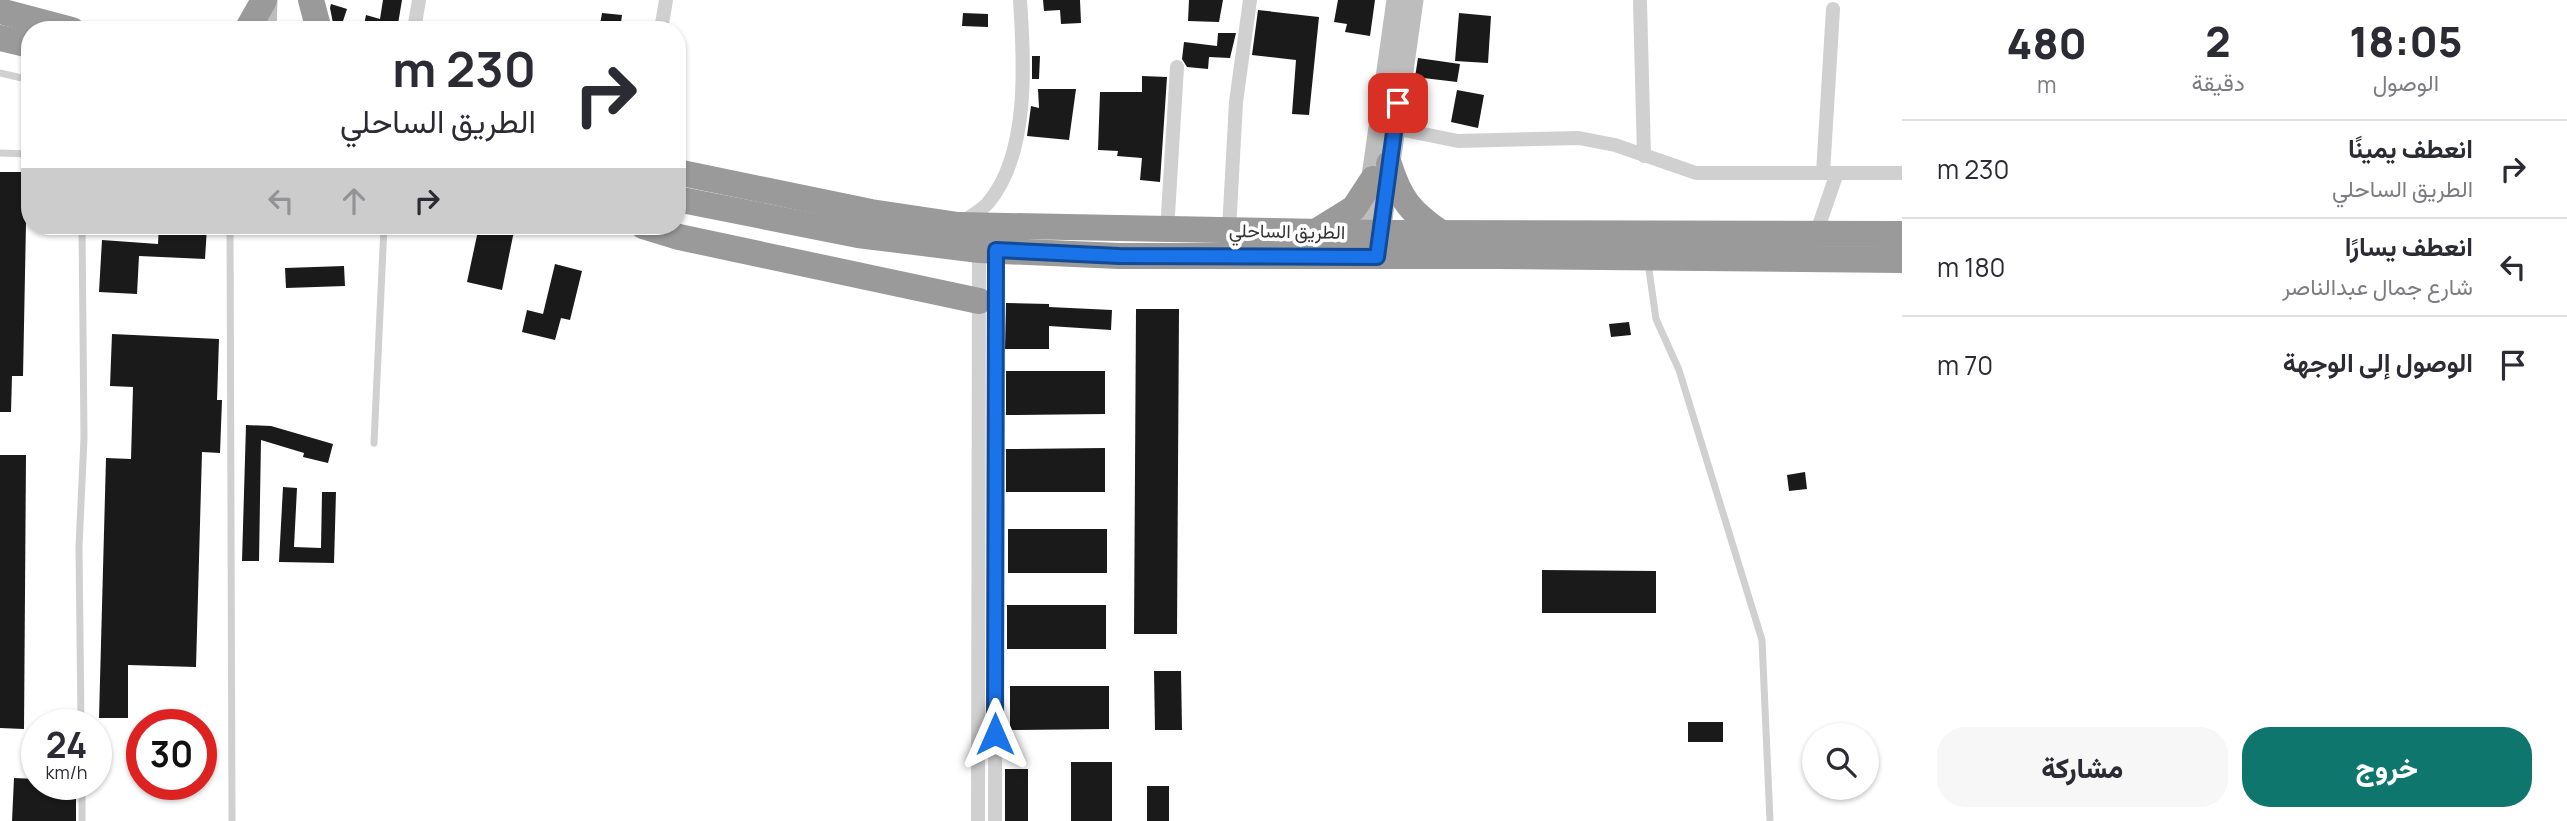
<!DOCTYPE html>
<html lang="ar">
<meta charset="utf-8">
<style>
body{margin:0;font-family:Manrope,Vazirmatn,sans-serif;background:#f7f7f7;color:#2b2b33;direction:rtl;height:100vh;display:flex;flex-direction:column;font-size:26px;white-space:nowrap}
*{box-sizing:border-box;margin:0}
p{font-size:23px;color:#7c7c81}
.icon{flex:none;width:38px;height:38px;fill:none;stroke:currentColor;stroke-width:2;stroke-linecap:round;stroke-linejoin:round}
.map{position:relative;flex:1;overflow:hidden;direction:ltr}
.sheet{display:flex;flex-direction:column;background:#fff;width:665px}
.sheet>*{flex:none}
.hud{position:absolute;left:21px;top:21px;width:665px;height:214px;border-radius:28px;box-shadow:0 2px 5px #0004;direction:rtl;background:#fff;color:#2b2b33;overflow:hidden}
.tools{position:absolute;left:1802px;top:723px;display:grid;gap:14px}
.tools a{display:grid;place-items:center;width:77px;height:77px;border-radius:50%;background:#fff;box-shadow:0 2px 5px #0004;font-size:35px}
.speed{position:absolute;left:21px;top:709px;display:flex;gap:14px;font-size:35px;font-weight:700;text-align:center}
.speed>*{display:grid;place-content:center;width:91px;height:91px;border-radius:50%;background:#fff;box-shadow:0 2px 5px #0004;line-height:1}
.speed small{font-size:18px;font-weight:400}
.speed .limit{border:10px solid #d22;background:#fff;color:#111}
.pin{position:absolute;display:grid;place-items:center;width:60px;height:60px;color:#fff;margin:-30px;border-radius:14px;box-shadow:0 4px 10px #0006}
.me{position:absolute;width:77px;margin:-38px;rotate:0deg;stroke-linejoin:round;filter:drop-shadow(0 0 5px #0008)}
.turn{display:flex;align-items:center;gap:24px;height:147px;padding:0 35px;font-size:32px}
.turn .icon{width:91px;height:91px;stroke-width:2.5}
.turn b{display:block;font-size:49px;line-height:60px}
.lanes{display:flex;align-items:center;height:66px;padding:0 35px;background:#0003;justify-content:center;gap:35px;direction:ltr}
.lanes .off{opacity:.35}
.eta{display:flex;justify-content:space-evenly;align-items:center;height:119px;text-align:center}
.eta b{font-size:42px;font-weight:800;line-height:49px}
.action{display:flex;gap:14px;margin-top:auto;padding:14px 35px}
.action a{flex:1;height:80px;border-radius:28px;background:#0f766e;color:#fff;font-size:28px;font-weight:800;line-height:80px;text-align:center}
.action a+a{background:#f7f7f7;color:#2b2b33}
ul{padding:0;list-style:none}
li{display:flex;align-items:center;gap:21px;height:98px;padding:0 35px;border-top:2px solid #e1e1e2}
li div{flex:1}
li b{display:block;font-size:26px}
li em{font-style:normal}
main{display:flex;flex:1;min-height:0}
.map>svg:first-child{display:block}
</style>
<main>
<section class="sheet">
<div class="eta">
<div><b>18:05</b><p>الوصول</p></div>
<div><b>2</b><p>دقيقة</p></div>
<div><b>480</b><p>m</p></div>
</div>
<ul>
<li><svg class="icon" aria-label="right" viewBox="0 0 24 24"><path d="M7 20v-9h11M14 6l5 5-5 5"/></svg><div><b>انعطف يمينًا</b><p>الطريق الساحلي</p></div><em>230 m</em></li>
<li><svg class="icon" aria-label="left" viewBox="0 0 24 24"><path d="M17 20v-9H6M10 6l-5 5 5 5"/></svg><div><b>انعطف يسارًا</b><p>شارع جمال عبدالناصر</p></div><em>180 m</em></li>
<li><svg class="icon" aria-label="arrive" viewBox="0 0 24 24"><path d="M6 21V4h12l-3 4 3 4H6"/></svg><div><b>الوصول إلى الوجهة</b></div><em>70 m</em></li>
</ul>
<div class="action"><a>خروج</a><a>مشاركة</a></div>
</section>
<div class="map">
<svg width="1902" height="821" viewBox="0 0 1902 821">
<rect width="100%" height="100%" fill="#fff"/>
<g fill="#1a1a1a">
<path d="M383,0h19l-4,24 7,1v5h-42l3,-15 14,4z"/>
<path d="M1043,0h37l1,23 -20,1 -1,-14 -16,1z"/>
<path d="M1189,0h34l-4,22 -31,-1z"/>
<path d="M1338,0h37l-5,36 -25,-4 2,-8 -13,-2z"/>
<path d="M331,4l16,5 -7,21 -6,-2 -4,-20z"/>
<path d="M1258,10l61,7 -10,98 -17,-1 4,-54 -44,-5z"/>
<path d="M602,13l20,2 -2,15h-21z"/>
<path d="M963,13l25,1v13l-26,-1z"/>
<path d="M1459,13l32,3 -3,47 -33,-2z"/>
<path d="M1218,33h18l-6,25 -21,-1 -1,12 -21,-2 -5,-8 2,-17 33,4z"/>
<path d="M1032,56h8l-1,23h-7z"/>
<path d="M1418,58l42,6 -3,18 -42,-5z"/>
<path d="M1142,76l25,1 -7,105 -20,-2 2,-22 -25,-2 1,-5 -20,-1 2,-58h42z"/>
<path d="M1415,79h5l-5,42h-6z"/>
<path d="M1038,89h38l-7,51 -42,-4 4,-30 8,2z"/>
<path d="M1457,90l27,5 -6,33 -27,-6z"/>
<path d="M0,172h27l-4,204h-11l-1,36h-11z"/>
<path d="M159,226l48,1 -2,32 -66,-3 -2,38 -38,-2 3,-52 56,4z"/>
<path d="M479,226h36l-13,64 -35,-8z"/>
<path d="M555,264l27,7 -12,49 -9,-2 -6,22 -33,-8 5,-22 16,4z"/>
<path d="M344,266l1,20 -59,2 -1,-20z"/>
<path d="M1006,303l43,1v3l63,3 -1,20 -62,-4v23h-44z"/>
<path d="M1136,309h43l-2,325h-43z"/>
<path d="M1629,322l2,13 -20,2 -2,-13z"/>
<path d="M112,334l107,5 -2,61h5l-2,53 -18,-1 -6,215 -68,-2v53h-29l7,-260 25,1 2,-72 -23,-1z"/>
<path d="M1006,371h99v43l-99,1z"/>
<path d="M246,425l25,1 62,18 -5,19 -25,-6 1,-4 -43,-13 -2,121h-17z"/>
<path d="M1105,448v44h-99v-43z"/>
<path d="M0,455h26l-2,274 -24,-1z"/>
<path d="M1805,472l2,17 -18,2 -2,-16z"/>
<path d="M283,487l14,1 -3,59 27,1 1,-56h14l-2,71 -55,-1z"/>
<rect x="1008" y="529" width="99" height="44"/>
<path d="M1542,570l114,1v42h-114z"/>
<rect x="1007" y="605" width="99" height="44"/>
<path d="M1154,671h27l1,59h-27z"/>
<path d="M1010,686h99v43l-99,1z"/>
<rect x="1688" y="722" width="35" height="20"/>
<rect x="1071" y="762" width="41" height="59"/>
<rect x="1005" y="769" width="23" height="52"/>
<path d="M14,778l23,1v5h39v37h-64z"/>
<rect x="1147" y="786" width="22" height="35"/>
</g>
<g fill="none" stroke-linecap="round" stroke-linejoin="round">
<g stroke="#d0d0d0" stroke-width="7">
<path d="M0,73l30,7"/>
<path d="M0,153l30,1"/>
<path d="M230,226l2,595"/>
<path d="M1648,263l8,56 23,51 83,270 8,181"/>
<path d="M374,443l10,-217"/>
<path d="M81,724l-2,-177 5,-109 -2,-212"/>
<path d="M82,784v37"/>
</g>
<g stroke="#d0d0d0" stroke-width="14">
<path d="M1640,2l4,154"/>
<path d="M414,30l5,-30"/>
<path d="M661,30l5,-30"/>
<path d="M1394,128l64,13 121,-3 36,7 81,28h206"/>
<path d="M1823,173l10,-164"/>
<path d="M962,222c9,-6 19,-11 26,-19 42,-49 36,-143 32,-203"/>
<path d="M1229,230l7,-128 14,-102"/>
<path d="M1167,231l10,-164"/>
<path d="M1816,234l21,-61"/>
<path d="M978,821l1,-571"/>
<path d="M995,821l1,-571"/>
</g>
<g stroke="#bdbdbd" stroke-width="21">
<path d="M266,30l1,-30"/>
<path d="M1362,247l35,-247"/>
<path d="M1378,248l35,-248"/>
</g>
<g stroke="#9a9a9a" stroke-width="26">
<path d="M311,0l8,30"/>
<path d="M0,11l72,19"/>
<path d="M247,30l17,-30"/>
<path d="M0,38l30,7"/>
<path d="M1389,164c11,36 22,48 52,69"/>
<path d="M677,172l194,40 87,13 422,8 522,1"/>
<path d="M677,199l181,36 121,15 140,6h375l408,4"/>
<path d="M643,226l36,11 300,64"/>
<path d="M1317,231l37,-23 19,-29"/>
</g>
</g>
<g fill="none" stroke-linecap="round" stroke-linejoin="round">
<g stroke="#114b97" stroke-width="18">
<path id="route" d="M995,734l1,-484 123,6 258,1 21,-154"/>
</g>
<use href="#route" stroke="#1a73e8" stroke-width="12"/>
</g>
<g text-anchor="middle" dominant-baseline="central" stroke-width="7" stroke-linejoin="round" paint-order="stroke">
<g font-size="19" fill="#333" stroke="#fff">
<text transform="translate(1287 231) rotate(1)">الطريق الساحلي</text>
</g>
</g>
</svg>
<div class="tools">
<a><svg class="icon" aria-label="search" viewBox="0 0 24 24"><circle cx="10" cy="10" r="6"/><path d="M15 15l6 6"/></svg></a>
</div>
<div class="speed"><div>24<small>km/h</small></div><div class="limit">30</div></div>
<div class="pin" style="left:1398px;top:103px;background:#d93025"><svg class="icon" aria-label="arrive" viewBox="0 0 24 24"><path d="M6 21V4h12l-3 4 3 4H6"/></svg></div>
<svg class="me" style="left:995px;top:734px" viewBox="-20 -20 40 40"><path d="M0-17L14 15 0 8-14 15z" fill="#1a73e8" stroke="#fff" stroke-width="4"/></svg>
<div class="hud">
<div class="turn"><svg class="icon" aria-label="right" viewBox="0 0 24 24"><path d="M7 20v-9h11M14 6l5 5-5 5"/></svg><div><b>230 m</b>الطريق الساحلي</div></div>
<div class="lanes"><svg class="icon off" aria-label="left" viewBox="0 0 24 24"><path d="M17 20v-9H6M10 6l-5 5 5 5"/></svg><svg class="icon off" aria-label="ahead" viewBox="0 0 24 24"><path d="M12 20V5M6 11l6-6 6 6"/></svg><svg class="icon" aria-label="right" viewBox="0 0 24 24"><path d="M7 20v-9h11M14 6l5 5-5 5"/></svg></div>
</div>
</div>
</main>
